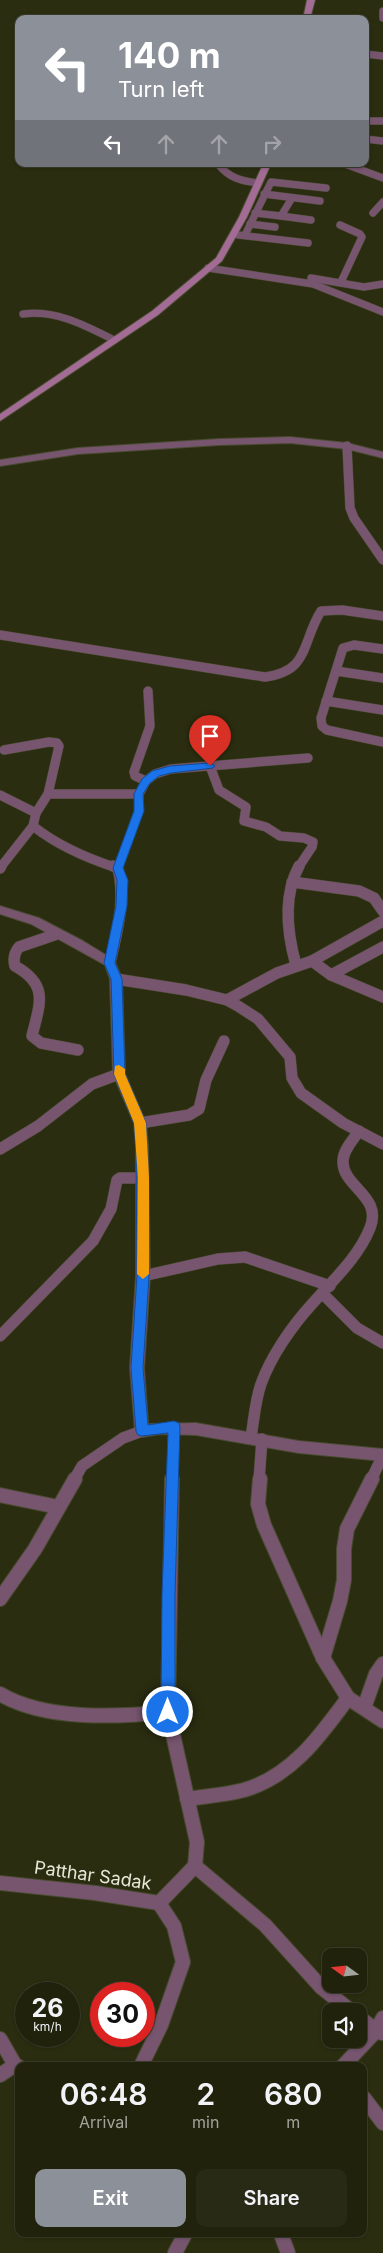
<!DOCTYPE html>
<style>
body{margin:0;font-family:Inter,sans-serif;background:#282a15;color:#f1f3f6;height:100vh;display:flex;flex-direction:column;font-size:19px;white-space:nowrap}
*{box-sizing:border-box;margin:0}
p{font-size:16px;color:#a2a49d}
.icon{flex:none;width:28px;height:28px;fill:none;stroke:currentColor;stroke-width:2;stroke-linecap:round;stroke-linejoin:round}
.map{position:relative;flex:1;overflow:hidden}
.drawer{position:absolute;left:15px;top:2062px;width:352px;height:175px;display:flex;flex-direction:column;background:#20220c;border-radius:10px;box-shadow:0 1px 4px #0004,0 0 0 1px #3d3f2d}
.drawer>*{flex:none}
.top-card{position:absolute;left:15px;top:15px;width:354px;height:152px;border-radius:10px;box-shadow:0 1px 4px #0004,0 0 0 1px #3d3f2d;background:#8c9099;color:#fff;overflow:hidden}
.needle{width:32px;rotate:285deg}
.tools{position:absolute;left:322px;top:1948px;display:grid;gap:10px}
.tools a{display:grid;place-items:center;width:45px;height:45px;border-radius:10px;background:#20220c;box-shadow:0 1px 4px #0004,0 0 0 1px #3d3f2d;font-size:25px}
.speed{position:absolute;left:15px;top:1982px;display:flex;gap:10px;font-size:25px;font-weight:700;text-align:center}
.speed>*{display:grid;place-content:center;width:65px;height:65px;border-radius:50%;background:#20220c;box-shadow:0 1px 4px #0004,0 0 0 1px #3d3f2d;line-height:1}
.speed small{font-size:12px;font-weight:400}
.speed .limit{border:8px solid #d22;background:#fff;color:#111}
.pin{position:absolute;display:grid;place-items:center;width:42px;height:42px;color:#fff;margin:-51px -21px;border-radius:50% 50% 50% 0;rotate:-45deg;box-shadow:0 0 5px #0007}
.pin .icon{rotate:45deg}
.me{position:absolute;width:55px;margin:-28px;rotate:0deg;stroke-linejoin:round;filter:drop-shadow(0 0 4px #0008)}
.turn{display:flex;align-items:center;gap:18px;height:105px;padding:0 20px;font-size:22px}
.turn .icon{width:65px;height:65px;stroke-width:2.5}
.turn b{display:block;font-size:35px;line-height:42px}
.lanes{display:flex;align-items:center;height:48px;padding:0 20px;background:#0003;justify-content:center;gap:25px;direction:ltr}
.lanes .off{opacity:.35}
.eta{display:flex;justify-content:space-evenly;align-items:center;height:85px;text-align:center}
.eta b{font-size:30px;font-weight:600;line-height:35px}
.primary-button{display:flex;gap:10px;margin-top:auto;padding:10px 20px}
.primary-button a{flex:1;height:58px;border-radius:10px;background:#8c9099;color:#fff;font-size:20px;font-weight:600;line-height:58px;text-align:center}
.primary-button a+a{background:#282a15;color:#f1f3f6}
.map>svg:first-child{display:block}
</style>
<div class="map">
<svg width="383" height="2253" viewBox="0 0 383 2253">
<rect width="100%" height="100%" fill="#2b2d10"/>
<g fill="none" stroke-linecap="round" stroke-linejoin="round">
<g stroke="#494b30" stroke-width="8">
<g id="minor-far3">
<path d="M383,11v7"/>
<path d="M365,54l18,2"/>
<path d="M365,121h18"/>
<path d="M365,139l18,2"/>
<path d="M218,164c11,14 23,17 40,19"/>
<path d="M345,164l38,14"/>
<path d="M264,194l56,7"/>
<path d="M255,213l26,3 11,-18"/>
<path d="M373,213l10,-11"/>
<path d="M281,216l30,4"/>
<path d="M250,224l25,3"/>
<path d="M340,225l20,9 2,3 -21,45"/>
<path d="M238,235l70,8"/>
<path d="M245,235l26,-53 55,6"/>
<path d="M208,268l105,16 70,28"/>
<path d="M311,278l53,9 19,-3"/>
<path d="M23,314c34,-4 61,11 91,26"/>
</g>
</g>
<g stroke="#494b30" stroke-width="10">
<g id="minor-far2">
<path d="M347,446l3,62 4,10 29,42"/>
<path d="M0,635l265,42c45,-6 36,-34 56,-66l21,-1 41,6"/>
<path d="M383,649l-29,-4 -11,3 -22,70 1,8 5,4 56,12"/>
<path d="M336,671l47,7"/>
<path d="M326,701l57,9"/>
<path d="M4,750l45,-8 8,1 2,3 -11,48 -12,19"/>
<path d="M210,766l9,24 27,17 -2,14 22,6 14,9 24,2 9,4 -1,5 -14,21"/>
<path d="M146,781l-11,-5 -1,-4 16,-46 -2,-35"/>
<path d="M48,794h91"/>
<path d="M0,795l36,18 -3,13c25,20 53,32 84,42"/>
<path d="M0,868l33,-42"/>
<path d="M118,868l21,-57v-17l7,-13 9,-7 16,-5 137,-11"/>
</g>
</g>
<g stroke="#494b30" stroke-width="12">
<g id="minor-far1">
<path d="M0,868l1,-2"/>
<path d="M292,882l67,9 15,7 9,13"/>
<path d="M57,934l-38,13c-5,6 -6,12 -4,19 34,19 25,37 17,70l9,7 37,7"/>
<path d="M312,961l19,14 52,22"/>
<path d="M110,963c7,-32 16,-62 8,-95l-5,-2"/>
<path d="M296,965c-9,-32 -13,-69 3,-99"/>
<path d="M331,975l52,-28"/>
<path d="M116,979l70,11 41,10 11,6 20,13 32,38 2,21 9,15 42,30 40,21"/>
<path d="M227,1000l50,-27 35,-12 71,-40"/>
<path d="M140,1123l49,-8 10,-6 7,-29 18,-39"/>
<path d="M0,1149l38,-23 54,-42 27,-10"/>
<path d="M143,1276l75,-17 27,-2 85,29"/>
<path d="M322,1293l35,35 26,15"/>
<path d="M0,1336l93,-95 18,-32 6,-29 3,-2h23"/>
<path d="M251,1437c3,-17 4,-36 10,-53 10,-28 31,-58 51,-80 21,-24 46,-46 58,-76 13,-32 -28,-41 -27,-67 0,-11 10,-21 16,-30"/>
<path d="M74,1480l8,-14 41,-28 19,-7"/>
<path d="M172,1480l2,-53"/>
<path d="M259,1480l3,-41"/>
<path d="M371,1480l12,-25"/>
</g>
</g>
<g stroke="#494b30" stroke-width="16">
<g id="minor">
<path d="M172,1479l-4,233 29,130 -2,24"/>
<path d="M260,1479l-2,25 6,21 59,133 25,40 35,23"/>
<path d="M0,1495l58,12"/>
<path d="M0,1599l35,-50 40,-70"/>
<path d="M323,1658l17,-57 4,-21v-31l3,-20 25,-50"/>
<path d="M0,1694c46,27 117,23 168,18"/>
<path d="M364,1708l12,-34 7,-10"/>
<path d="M187,1799c19,-3 38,-4 57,-9 48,-14 76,-54 104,-92"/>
<path d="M195,1866l70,59 56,62 30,24"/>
<path d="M0,1883l95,10 64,10 36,-37"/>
<path d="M359,2017l17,14 6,2"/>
<path d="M0,2039l15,26 4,2"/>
<path d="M141,2066l20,-41 22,-63 -9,-36 -15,-23"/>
<path d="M343,2066l33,-35 7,-13"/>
<path d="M0,2075l15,-10"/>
<path d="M364,2098l19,25"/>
<path d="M281,2234l7,19"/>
<path d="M175,2253l10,-19"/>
</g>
</g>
<g stroke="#494b30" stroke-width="2">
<g id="tertiary">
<path d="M290,437l57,6 36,9v6l-36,-9 -57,-6 -71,2 -141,9 -78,12v-6l78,-12 141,-9z"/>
<path d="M0,906l39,12 44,23 31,19 8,19 3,95 21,49 2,23 2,130 -6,92 4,56 48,-1 103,18 84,8v12l-84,-8 -103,-18 -36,-1 -18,3 -5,-2 -2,-4 -5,-63 6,-92v-130l-2,-23 -21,-49 -3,-95 -5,-14 -74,-41 -31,-10z"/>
</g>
</g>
<g stroke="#494b30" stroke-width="2">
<g id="secondary">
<path d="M307,0h8l-5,19h-7z"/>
<path d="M263,164h8l-24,53 -25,44 -64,54 -158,106v-7l152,-103 64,-53 23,-41z"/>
</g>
</g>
<use href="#minor-far3" stroke="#77556f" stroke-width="7"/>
<use href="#minor-far2" stroke="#77556f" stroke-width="9"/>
<use href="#minor-far1" stroke="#77556f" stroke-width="11"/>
<use href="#minor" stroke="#77556f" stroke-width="14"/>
<use href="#tertiary" fill="#77556f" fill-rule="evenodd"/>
<use href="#secondary" fill="#a26c95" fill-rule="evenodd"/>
</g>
<path fill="#1a73e8" stroke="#114b97" d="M210,763l5,3 -2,2 -42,5 -12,3 -9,7 -7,11 1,17 -21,57 5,12 -1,26 -12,57 7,16 3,95 21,49 1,23 2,130 -6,92 5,57 26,-4 5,2 1,4 -5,167v118l-2,4 -5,2 -5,-2 -2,-4 1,-118 6,-161 -26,3 -4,-1 -2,-4 -5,-63 6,-92 -1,-130 -2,-23 -20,-49 -3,-95 -7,-16 12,-57 1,-26 -4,-12 21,-57v-17l8,-15 10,-8 18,-5z"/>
<path fill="#f59e0b" d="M119,1065l6,4v5l21,49 3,55v96l-6,5 -6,-5 1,-96 -4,-55 -20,-49 1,-8z"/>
<g text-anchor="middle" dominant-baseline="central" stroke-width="5" stroke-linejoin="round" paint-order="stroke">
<g font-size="18" fill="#e7e9d8" stroke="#2b2d10">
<text transform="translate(93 1875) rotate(8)">Patthar Sadak</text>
</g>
</g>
</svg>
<div class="tools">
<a><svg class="needle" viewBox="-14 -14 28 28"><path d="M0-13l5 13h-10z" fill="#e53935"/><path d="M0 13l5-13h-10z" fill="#a2a49d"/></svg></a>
<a><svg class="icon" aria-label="sound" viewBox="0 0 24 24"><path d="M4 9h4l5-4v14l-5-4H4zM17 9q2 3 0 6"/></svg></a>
</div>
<div class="speed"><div>26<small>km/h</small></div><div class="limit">30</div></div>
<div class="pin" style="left:210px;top:766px;background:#d93025"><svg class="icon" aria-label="arrive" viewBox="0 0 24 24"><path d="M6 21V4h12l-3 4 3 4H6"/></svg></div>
<svg class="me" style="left:168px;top:1712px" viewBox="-20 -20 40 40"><circle r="17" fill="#1a73e8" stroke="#fff" stroke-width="3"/><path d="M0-11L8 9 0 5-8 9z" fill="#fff"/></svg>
<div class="top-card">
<div class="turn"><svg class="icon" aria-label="left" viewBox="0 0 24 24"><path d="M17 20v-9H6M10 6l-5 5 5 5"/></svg><div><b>140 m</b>Turn left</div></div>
<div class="lanes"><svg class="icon" aria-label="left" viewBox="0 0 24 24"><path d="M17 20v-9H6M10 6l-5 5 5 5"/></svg><svg class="icon off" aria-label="ahead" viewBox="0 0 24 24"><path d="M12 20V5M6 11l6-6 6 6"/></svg><svg class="icon off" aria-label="ahead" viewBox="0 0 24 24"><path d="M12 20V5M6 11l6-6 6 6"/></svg><svg class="icon off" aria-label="right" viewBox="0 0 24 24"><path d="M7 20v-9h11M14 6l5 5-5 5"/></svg></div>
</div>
<section class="drawer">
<div class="eta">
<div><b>06:48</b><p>Arrival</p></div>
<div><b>2</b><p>min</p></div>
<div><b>680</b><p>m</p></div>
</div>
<div class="primary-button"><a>Exit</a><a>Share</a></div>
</section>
</div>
